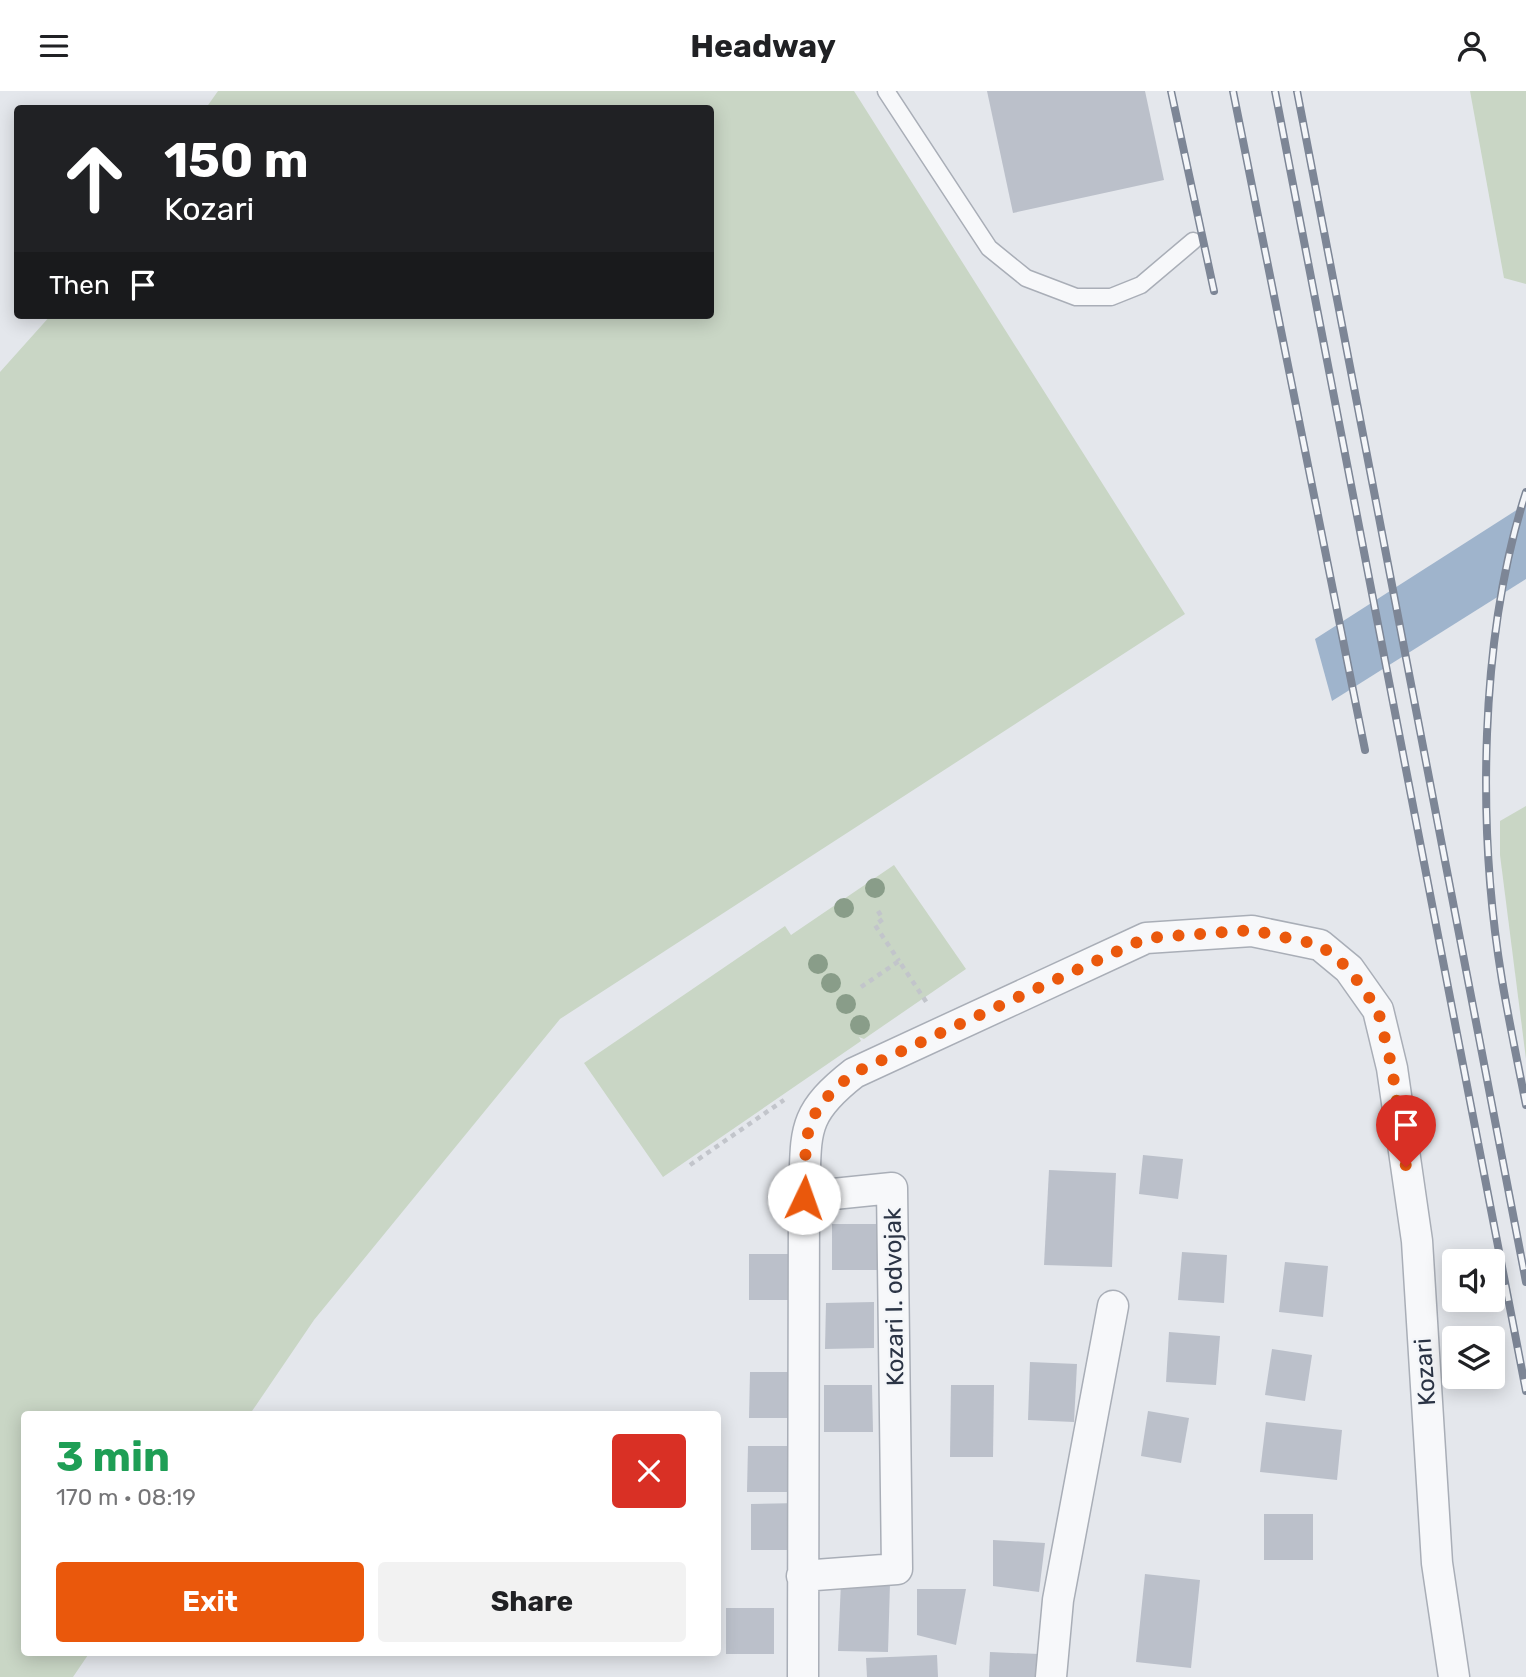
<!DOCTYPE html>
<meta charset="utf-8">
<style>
body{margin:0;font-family:Rubik,sans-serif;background:#f2f2f2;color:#202124;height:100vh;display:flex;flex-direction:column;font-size:26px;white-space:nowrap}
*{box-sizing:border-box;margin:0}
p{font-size:23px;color:#757577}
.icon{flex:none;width:38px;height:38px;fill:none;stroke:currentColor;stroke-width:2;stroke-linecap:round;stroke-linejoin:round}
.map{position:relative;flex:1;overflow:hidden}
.side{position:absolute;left:21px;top:1320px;width:700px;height:245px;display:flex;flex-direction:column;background:#fff;border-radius:7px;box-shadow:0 4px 18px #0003}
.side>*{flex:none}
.banner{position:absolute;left:14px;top:14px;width:700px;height:214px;border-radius:7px;box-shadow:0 4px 18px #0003;background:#202124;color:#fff;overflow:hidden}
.controls{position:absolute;left:1442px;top:1158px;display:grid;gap:14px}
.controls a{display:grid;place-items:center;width:63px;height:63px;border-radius:7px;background:#fff;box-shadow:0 4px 18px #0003;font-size:35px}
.pin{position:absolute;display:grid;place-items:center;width:60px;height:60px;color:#fff;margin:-72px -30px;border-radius:50% 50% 50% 0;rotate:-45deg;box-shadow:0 0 7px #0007}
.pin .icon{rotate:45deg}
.me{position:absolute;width:77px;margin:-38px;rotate:3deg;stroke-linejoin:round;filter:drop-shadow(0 0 5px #0008)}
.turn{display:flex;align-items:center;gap:24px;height:147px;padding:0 35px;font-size:32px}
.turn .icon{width:91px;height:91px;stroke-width:2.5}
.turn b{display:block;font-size:49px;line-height:60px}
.then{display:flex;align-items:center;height:66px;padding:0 35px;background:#0003;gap:14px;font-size:26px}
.round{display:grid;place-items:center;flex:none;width:74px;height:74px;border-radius:7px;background:#f2f2f2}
.summary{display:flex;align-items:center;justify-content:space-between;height:119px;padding:0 35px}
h1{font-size:42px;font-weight:700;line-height:52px;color:#1e9e55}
.action{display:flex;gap:14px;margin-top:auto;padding:14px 35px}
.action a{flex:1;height:80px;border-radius:7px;background:#ea580c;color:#fff;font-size:28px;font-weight:700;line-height:80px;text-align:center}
.action a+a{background:#f2f2f2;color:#202124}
header{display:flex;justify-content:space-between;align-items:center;height:91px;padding:0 35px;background:#fff;font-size:32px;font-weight:700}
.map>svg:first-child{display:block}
</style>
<header><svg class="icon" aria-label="menu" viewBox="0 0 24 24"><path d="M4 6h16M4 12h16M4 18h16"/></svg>Headway<svg class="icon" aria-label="person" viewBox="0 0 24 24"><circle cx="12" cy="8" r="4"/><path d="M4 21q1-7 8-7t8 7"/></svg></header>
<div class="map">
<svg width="1526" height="1586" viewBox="0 0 1526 1586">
<rect width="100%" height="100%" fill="#e4e7ec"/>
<g fill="#c9d6c5">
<path d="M218,0h636l331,523 -625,405 -246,301 -64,94h-226v238h66l-17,25h-73v-1305l51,-57h659v-206l-504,-1z"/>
<path d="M1470,0h56v193l-22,-6z"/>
<path d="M1526,715v253l-26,-204v-34z"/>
<path d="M894,774l72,104 -102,70 -5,-2 2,4 -198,136 -79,-114 201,-137 6,9z"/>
</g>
<path fill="#9fb4cc" d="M1526,413v75l-194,122 -17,-62z"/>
<g fill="#bbc0ca">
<path d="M987,0h158l19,89 -151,33z"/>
<path d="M1143,1064l40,4 -5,40 -39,-5z"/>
<path d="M1049,1079l67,3 -4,94 -68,-2z"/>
<rect x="832" y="1133" width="49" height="46"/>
<path d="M1182,1161l45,3 -3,48 -46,-3z"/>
<rect x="749" y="1163" width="48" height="46"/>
<path d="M1285,1171l43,4 -5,51 -44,-5z"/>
<path d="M874,1211v46l-49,1 1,-46z"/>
<path d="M1169,1241l51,4 -4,49 -50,-3z"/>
<path d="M1272,1258l40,6 -7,46 -40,-6z"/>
<path d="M1030,1271l47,2 -3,58 -46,-2z"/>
<path d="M750,1281h48v46h-49z"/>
<path d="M824,1294h48l1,47h-49z"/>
<path d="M951,1294h43l-1,72h-43z"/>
<path d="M1148,1320l41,7 -8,45 -40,-7z"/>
<path d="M1266,1331l76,8 -5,50 -77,-8z"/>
<path d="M748,1355h48v46h-49z"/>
<path d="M799,1412v47h-48v-46z"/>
<rect x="1264" y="1423" width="49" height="46"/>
<path d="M993,1449l52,3 -6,49 -46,-6z"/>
<path d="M1145,1483l55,6 -9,88 -55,-6z"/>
<path d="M841,1491l49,1 -2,69 -50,-1z"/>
<path d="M917,1498h49l-10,56 -39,-10z"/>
<rect x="726" y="1517" width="48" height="46"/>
<path d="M990,1561l49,2 -3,23h-47z"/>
<path d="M937,1564l1,22h-71l-1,-19z"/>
</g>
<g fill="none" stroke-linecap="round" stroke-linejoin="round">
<g stroke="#a9aeb7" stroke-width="19">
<path id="lane" d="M886,0l103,157 37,30 50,19h35l30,-12 52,-44"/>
</g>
<g stroke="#a9aeb7" stroke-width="33">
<g id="street">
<path d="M804,1106c3,-64 -5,-81 50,-124l292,-135 106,-7 68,14 29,24 29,41 14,58 25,173 20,322 17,114"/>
<path d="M802,1485l95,-7 -5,-381 -88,9 -1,480"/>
<path d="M1051,1586l7,-77 55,-294"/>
</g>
</g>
<g stroke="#c2c5cb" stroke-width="4.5" stroke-dasharray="5 5" stroke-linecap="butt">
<path d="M878,820l5,8 -8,6 24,36"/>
<path d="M861,896l38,-26 28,42"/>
<path d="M690,1074l94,-65"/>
</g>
<use href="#lane" stroke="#f7f8fa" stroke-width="16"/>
<use href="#street" stroke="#f7f8fa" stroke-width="30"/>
<g stroke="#7d8696" stroke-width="8">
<g id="rail">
<path d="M1171,0l43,200"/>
<path d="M1233,0l132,659"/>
<path d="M1275,0l251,1300"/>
<path d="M1297,0l229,1191"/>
<path d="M1526,401c-47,146 -49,337 -24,488 7,42 16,84 24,125"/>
</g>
</g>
<use href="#rail" stroke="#f4f6f9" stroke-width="5" stroke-dasharray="16" stroke-linecap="butt"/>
</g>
<g fill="#899d89">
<circle cx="875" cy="797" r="10"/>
<circle cx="844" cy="817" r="10"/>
<circle cx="818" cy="873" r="10"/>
<circle cx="831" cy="892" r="10"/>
<circle cx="846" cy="913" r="10"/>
<circle cx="860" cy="934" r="10"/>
</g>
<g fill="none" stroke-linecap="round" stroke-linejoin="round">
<path stroke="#ea580c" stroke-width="12" stroke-dasharray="0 21.6" d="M804,1107c3,-65 -5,-82 50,-125l292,-135 106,-8 68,15 29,24 29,41 14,58 14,99"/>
</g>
<g text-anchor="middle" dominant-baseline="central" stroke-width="5" stroke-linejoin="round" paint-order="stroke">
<g font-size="24" fill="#2b3445" stroke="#f4f6f9">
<text transform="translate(894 1206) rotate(-91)">Kozari I. odvojak</text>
<text transform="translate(1425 1281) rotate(-94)">Kozari</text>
</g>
</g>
</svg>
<div class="controls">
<a><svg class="icon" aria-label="sound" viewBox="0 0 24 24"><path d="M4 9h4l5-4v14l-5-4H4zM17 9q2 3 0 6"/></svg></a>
<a><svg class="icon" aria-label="layers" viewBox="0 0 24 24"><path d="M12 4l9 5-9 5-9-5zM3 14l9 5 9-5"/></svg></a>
</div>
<div class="pin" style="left:1406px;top:1076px;background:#d93025"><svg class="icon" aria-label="arrive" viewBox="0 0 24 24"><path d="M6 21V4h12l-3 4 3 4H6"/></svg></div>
<svg class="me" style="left:804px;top:1107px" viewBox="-20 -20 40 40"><circle r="19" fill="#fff"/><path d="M0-13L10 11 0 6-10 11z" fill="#ea580c"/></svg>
<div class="banner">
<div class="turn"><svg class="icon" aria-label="ahead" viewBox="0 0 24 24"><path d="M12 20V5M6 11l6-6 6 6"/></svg><div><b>150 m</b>Kozari</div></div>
<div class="then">Then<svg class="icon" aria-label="arrive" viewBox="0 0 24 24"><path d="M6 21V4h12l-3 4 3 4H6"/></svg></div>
</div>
<section class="side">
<div class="summary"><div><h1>3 min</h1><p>170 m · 08:19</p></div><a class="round" style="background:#d93025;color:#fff"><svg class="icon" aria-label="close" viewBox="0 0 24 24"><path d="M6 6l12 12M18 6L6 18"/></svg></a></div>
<div class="action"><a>Exit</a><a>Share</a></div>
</section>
</div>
